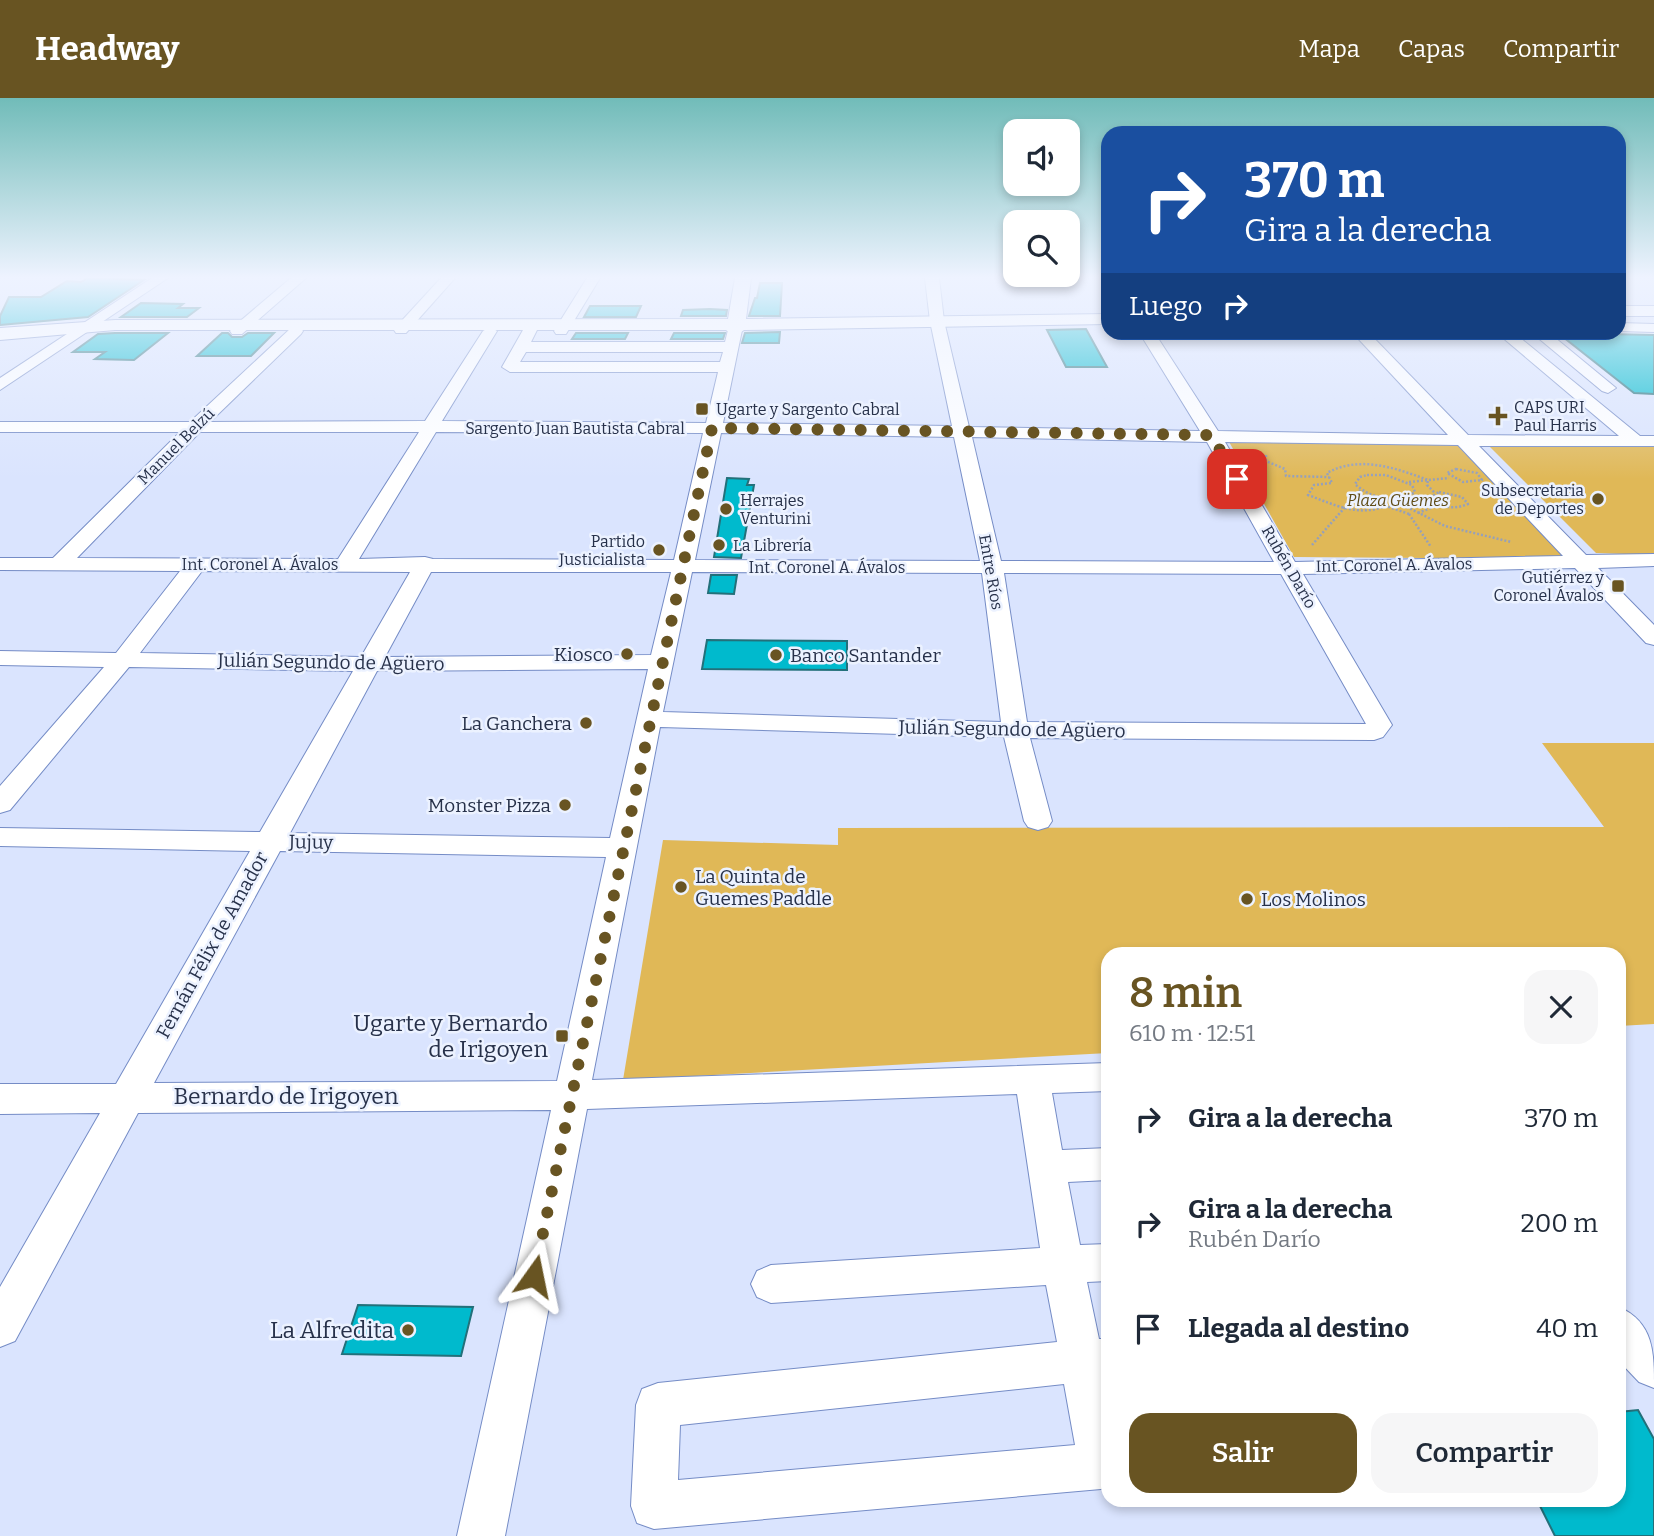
<!DOCTYPE html>
<html lang="es">
<meta charset="utf-8">
<style>
body{margin:0;font-family:Bitter,serif;background:#f6f6f7;color:#1f2937;height:100vh;display:flex;flex-direction:column;font-size:26px;white-space:nowrap}
*{box-sizing:border-box;margin:0}
p{font-size:23px;color:#747a83}
.icon{flex:none;width:38px;height:38px;fill:none;stroke:currentColor;stroke-width:2;stroke-linecap:round;stroke-linejoin:round}
.map{position:relative;flex:1;overflow:hidden}
.panel{position:absolute;left:1101px;top:849px;width:525px;height:560px;display:flex;flex-direction:column;background:#fff;border-radius:21px;box-shadow:0 4px 10px #0003}
.panel>*{flex:none}
.guide{position:absolute;left:1101px;top:28px;width:525px;height:214px;border-radius:21px;box-shadow:0 4px 10px #0003;background:#1a4fa0;color:#fff;overflow:hidden}
.fabs{position:absolute;left:1003px;top:21px;display:grid;gap:14px}
.fabs a{display:grid;place-items:center;width:77px;height:77px;border-radius:14px;background:#fff;box-shadow:0 4px 10px #0003;font-size:35px}
.pin{position:absolute;display:grid;place-items:center;width:60px;height:60px;color:#fff;margin:-30px;border-radius:14px;box-shadow:0 4px 10px #0006}
.me{position:absolute;width:77px;margin:-38px;rotate:12deg;stroke-linejoin:round;filter:drop-shadow(0 0 5px #0008)}
.turn{display:flex;align-items:center;gap:24px;height:147px;padding:0 28px;font-size:32px}
.turn .icon{width:91px;height:91px;stroke-width:2.5}
.turn b{display:block;font-size:49px;line-height:60px}
.then{display:flex;align-items:center;height:66px;padding:0 28px;background:#0003;gap:14px;font-size:26px}
.round{display:grid;place-items:center;flex:none;width:74px;height:74px;border-radius:21px;background:#f6f6f7}
.headline{display:flex;align-items:center;justify-content:space-between;height:119px;padding:0 28px}
h1{font-size:42px;font-weight:600;line-height:52px;color:#685422}
.button{display:flex;gap:14px;margin-top:auto;padding:14px 28px}
.button a{flex:1;height:80px;border-radius:21px;background:#685422;color:#fff;font-size:28px;font-weight:600;line-height:80px;text-align:center}
.button a+a{background:#f6f6f7;color:#1f2937}
ul{padding:0;list-style:none}
li{display:flex;align-items:center;gap:21px;height:105px;padding:0 28px}
li div{flex:1}
li b{display:block;font-size:26px}
li em{font-style:normal}
header{display:flex;align-items:center;gap:42px;box-sizing:border-box;height:98px;padding:0 35px;background:#685422;color:#fff}
header strong{font-size:33px}
nav{display:flex;gap:38px;margin-inline-start:auto;font-size:24px}
.map>svg:first-child{display:block}
</style>
<header>
<strong>Headway</strong>
<nav><a>Mapa</a><a>Capas</a><a>Compartir</a></nav>
</header>
<div class="map">
<svg width="1654" height="1438" viewBox="0 0 1654 1438">
<rect width="100%" height="100%" fill="#dae4fe"/>
<g fill="#e0b857">
<path d="M1228,342l231,2 109,117 -274,-2z"/>
<path d="M1486,345l168,1v111l-58,-2z"/>
<path d="M1542,645h112v281l-35,2v-72h-511v99l-485,27 40,-240 175,5v-17l766,-1z"/>
</g>
<g fill="#00bacd" stroke="#23707a" stroke-width="2">
<path d="M88,180l56,2 -56,37 -88,8v-9l9,-19h32l26,-16 14,1z"/>
<path d="M760,185h22l-2,33h-31l6,-18h2z"/>
<path d="M141,205l42,1 -5,4h21l-12,9h-66z"/>
<path d="M590,208h51l-5,11h-52z"/>
<path d="M710,211l17,1 -1,6h-45l2,-6z"/>
<path d="M1086,231l21,38h-41l-19,-37z"/>
<path d="M780,234l-1,11h-37l3,-10z"/>
<path d="M115,235h53l-34,27 -39,-1 10,-7h-32l25,-18z"/>
<path d="M222,235h6l4,4h10l6,-4h26l-23,23h-54z"/>
<path d="M576,235h52l-3,6h-53z"/>
<path d="M674,235h51l-2,6h-52z"/>
<path d="M1558,235l96,2v59l-20,-1z"/>
<path d="M727,380l22,1 -2,6h7l-13,73 -27,-1z"/>
<path d="M711,477h26l-3,19 -26,-1z"/>
<path d="M707,542l140,1v29l-145,-1z"/>
<path d="M358,1207l115,2 -12,49 -119,-2z"/>
<path d="M1638,1312l16,29v97h-99l-18,-36h82v-88z"/>
</g>
<g fill="none" stroke-linecap="round" stroke-linejoin="round">
<g stroke="#758cc6" stroke-width="2">
<g id="minor">
<path d="M152,180h16l-168,112v-12z"/>
<path d="M291,180h15l-64,56h-10l-2,-3 2,-3z"/>
<path d="M441,180h14l-49,55h-10l-2,-3 2,-3z"/>
<path d="M587,180h13l-34,56h-10l-2,-3z"/>
<path d="M925,180h14l5,43 25,106 231,4 -61,-99h15l64,99 230,4 -96,-103h16l100,103 151,1 -123,-104h17l127,104h14v10h-175l107,109 68,-1v12l-56,2 56,57v20l-8,-2 -71,-75 -272,6 89,151 -9,12 -9,3 -344,-2 22,83 -4,6 -10,3 -10,-3 -4,-6 -20,-84 -344,-10 -68,353 516,-17v28l-56,2 10,57 46,-2v32l-40,2 12,63 28,-1v37l-21,1 12,57h9v147l-7,3 -447,40 -17,-6 -6,-17 5,-101 6,-16 16,-6 399,-41 -11,-57 -275,18 -14,-6 -6,-13 6,-13 14,-6 269,-17 -23,-154 -430,15 -82,427h-48l94,-426 -413,3 -123,228 -15,6v-60l100,-174 -100,1v-30h116l134,-233 -250,-5v-18l260,4 93,-161 -224,-4 -119,143 -10,3v-27l104,-119 -104,-2v-14l116,2 64,-82 -180,-1v-12h53l127,-126h-180v-10h190l101,-94h10l2,3 -2,3 -91,88 215,-1 58,-90 7,-4 7,4 -55,90 264,2 12,-51h-208l-8,-5 21,-37 7,-4 7,4 -6,12h194l3,-12 7,-4 7,4 -19,93 229,3 -22,-105zM526,254h197l-3,10h-200zM200,334h219l-81,127 -261,-1zM436,334l267,1 -29,127 -241,-1 -8,-2 -66,2zM721,335l233,4 26,124 -285,-1zM972,339l235,5 67,120 -273,-1zM1225,344l233,3 105,111 -268,6zM202,473l208,1 -49,85 -221,-4zM431,474h240l-20,83 -266,2zM692,474l290,1 19,149 -338,-10zM1004,475l277,1 85,150 -339,-2zM648,571l-38,169 -320,-5 87,-162zM280,753l326,6 -49,224 -403,2zM1064,1286l11,61 -397,35 2,-55z"/>
<path d="M1619,225l35,1v8l-35,-1z"/>
<path d="M1531,234h17l68,56 -8,5 -6,-2z"/>
<path d="M1619,1209c35,16 35,45 35,81l-15,-6 -20,-21z"/>
</g>
</g>
<g stroke="#758cc6" stroke-width="2">
<g id="major">
<path d="M735,180h16l-5,41 362,-5v10l-364,6 -9,6 -9,-6h-611l-115,10v-12l115,-8 613,-1z"/>
<rect x="1619" y="208" width="35" height="10"/>
</g>
</g>
<g stroke="#96a0ba" stroke-width="2.5" stroke-dasharray="2 2" stroke-linecap="butt">
<path d="M1266,357v6l19,8 1,7 43,1"/>
<path d="M1456,371l21,4 5,7 -19,2 -16,-9z"/>
<path d="M1367,377h19l26,10 3,7c-19,12 -44,7 -60,-8l5,-7z"/>
<path d="M1409,384l40,-4"/>
<path d="M1439,394l23,5 6,7c-14,6 -27,4 -37,-7z"/>
<path d="M1403,407l42,21 66,16"/>
<path d="M1418,415l20,-8"/>
<path d="M1409,416l-23,-8c-28,11 -51,-1 -78,-11l6,-10 18,-2 -5,-10c32,-18 69,-5 101,7l-1,5 8,8"/>
<path d="M1409,416l22,33"/>
<path d="M1312,447l48,-55"/>
</g>
<use href="#minor" fill="#fff" fill-rule="evenodd"/>
<use href="#major" fill="#fff" fill-rule="evenodd"/>
</g>
<linearGradient id="sky" x2="0" y2="1"><stop stop-color="#71bcb9"/><stop offset="0.47" stop-color="#eef3ff"/><stop offset="1" stop-color="#eef3ff" stop-opacity="0"/></linearGradient>
<rect width="1654" height="381" fill="url(#sky)"/>
<g fill="none" stroke-linecap="round" stroke-linejoin="round">
<path stroke="#685422" stroke-width="12" stroke-dasharray="0 21.6" d="M534,1178l178,-848 499,7 26,44"/>
</g>
<g fill="#685422" stroke="#ecf2ff" stroke-width="2.5">
<rect x="695" y="304" width="14" height="14" rx="3.5"/>
<path d="M1494.5 307.5h7v7h7v7h-7v7h-7v-7h-7v-7h7z"/>
<circle cx="1598" cy="401" r="7"/>
<circle cx="726" cy="411" r="7"/>
<circle cx="719" cy="447" r="7"/>
<circle cx="659" cy="452" r="7"/>
<rect x="1611" y="481" width="14" height="14" rx="3.5"/>
<circle cx="627" cy="556" r="7"/>
<circle cx="776" cy="557" r="7"/>
<circle cx="586" cy="625" r="7"/>
<circle cx="565" cy="707" r="7"/>
<circle cx="681" cy="789" r="7"/>
<circle cx="1247" cy="801" r="7"/>
<rect x="555" y="931" width="14" height="14" rx="3.5"/>
<circle cx="408" cy="1232" r="7"/>
</g>
<g text-anchor="middle" dominant-baseline="central" stroke-width="5" stroke-linejoin="round" paint-order="stroke">
<g font-size="16" fill="#27314a" stroke="#ecf2ff" text-anchor="start">
<text x="1514" y="309">CAPS URI<tspan x="1514" dy="18">Paul Harris</tspan></text>
<text x="716" y="311">Ugarte y Sargento Cabral</text>
<text x="1584" y="392" text-anchor="end">Subsecretaria<tspan x="1584" dy="18">de Deportes</tspan></text>
<text x="740" y="402">Herrajes<tspan x="740" dy="18">Venturini</tspan></text>
<text x="645" y="443" text-anchor="end">Partido<tspan x="645" dy="18">Justicialista</tspan></text>
<text x="733" y="447">La Librería</text>
<text x="1604" y="479" text-anchor="end">Gutiérrez y<tspan x="1604" dy="18">Coronel Ávalos</tspan></text>
</g>
<g font-size="16" fill="#27314a" stroke="#ecf2ff">
<text x="575" y="330">Sargento Juan Bautista Cabral</text>
<text transform="translate(176 348) rotate(-45)">Manuel Belzú</text>
<text x="260" y="466">Int. Coronel A. Ávalos</text>
<text transform="translate(1394 467) rotate(-1)">Int. Coronel A. Ávalos</text>
<text x="827" y="469">Int. Coronel A. Ávalos</text>
<text transform="translate(1289 469) rotate(60)">Rubén Darío</text>
<text transform="translate(991 474) rotate(80)">Entre Ríos</text>
</g>
<g font-size="16" font-style="italic" fill="#604c17" stroke="#ecf2ff">
<text x="1398" y="402">Plaza Güemes</text>
</g>
<g font-size="19" fill="#27314a" stroke="#ecf2ff" text-anchor="end">
<text x="613" y="556">Kiosco</text>
<text x="790" y="557" text-anchor="start">Banco Santander</text>
<text x="572" y="625">La Ganchera</text>
<text x="551" y="707">Monster Pizza</text>
<text x="695" y="778" text-anchor="start">La Quinta de<tspan x="695" dy="22">Guemes Paddle</tspan></text>
<text x="1261" y="801" text-anchor="start">Los Molinos</text>
</g>
<g font-size="19" fill="#27314a" stroke="#ecf2ff">
<text transform="translate(331 564) rotate(1)">Julián Segundo de Agüero</text>
<text transform="translate(1012 631) rotate(1)">Julián Segundo de Agüero</text>
<text transform="translate(311 744) rotate(1)">Jujuy</text>
<text transform="translate(212 847) rotate(-61)">Fernán Félix de Amador</text>
</g>
<g font-size="23" fill="#27314a" stroke="#ecf2ff" text-anchor="end">
<text x="548" y="925">Ugarte y Bernardo<tspan x="548" dy="26">de Irigoyen</tspan></text>
<text x="394" y="1232">La Alfredita</text>
</g>
<g font-size="23" fill="#27314a" stroke="#ecf2ff">
<text x="286" y="998">Bernardo de Irigoyen</text>
</g>
</g>
</svg>
<div class="fabs">
<a><svg class="icon" aria-label="sound" viewBox="0 0 24 24"><path d="M4 9h4l5-4v14l-5-4H4zM17 9q2 3 0 6"/></svg></a>
<a><svg class="icon" aria-label="search" viewBox="0 0 24 24"><circle cx="10" cy="10" r="6"/><path d="M15 15l6 6"/></svg></a>
</div>
<div class="pin" style="left:1237px;top:381px;background:#d93025"><svg class="icon" aria-label="arrive" viewBox="0 0 24 24"><path d="M6 21V4h12l-3 4 3 4H6"/></svg></div>
<svg class="me" style="left:534px;top:1178px" viewBox="-20 -20 40 40"><path d="M0-17L14 15 0 8-14 15z" fill="#685422" stroke="#fff" stroke-width="4"/></svg>
<div class="guide">
<div class="turn"><svg class="icon" aria-label="right" viewBox="0 0 24 24"><path d="M7 20v-9h11M14 6l5 5-5 5"/></svg><div><b>370 m</b>Gira a la derecha</div></div>
<div class="then">Luego<svg class="icon" aria-label="right" viewBox="0 0 24 24"><path d="M7 20v-9h11M14 6l5 5-5 5"/></svg></div>
</div>
<section class="panel">
<div class="headline"><div><h1>8 min</h1><p>610 m · 12:51</p></div><a class="round"><svg class="icon" aria-label="close" viewBox="0 0 24 24"><path d="M6 6l12 12M18 6L6 18"/></svg></a></div>
<ul>
<li><svg class="icon" aria-label="right" viewBox="0 0 24 24"><path d="M7 20v-9h11M14 6l5 5-5 5"/></svg><div><b>Gira a la derecha</b></div><em>370 m</em></li>
<li><svg class="icon" aria-label="right" viewBox="0 0 24 24"><path d="M7 20v-9h11M14 6l5 5-5 5"/></svg><div><b>Gira a la derecha</b><p>Rubén Darío</p></div><em>200 m</em></li>
<li><svg class="icon" aria-label="arrive" viewBox="0 0 24 24"><path d="M6 21V4h12l-3 4 3 4H6"/></svg><div><b>Llegada al destino</b></div><em>40 m</em></li>
</ul>
<div class="button"><a>Salir</a><a>Compartir</a></div>
</section>
</div>
